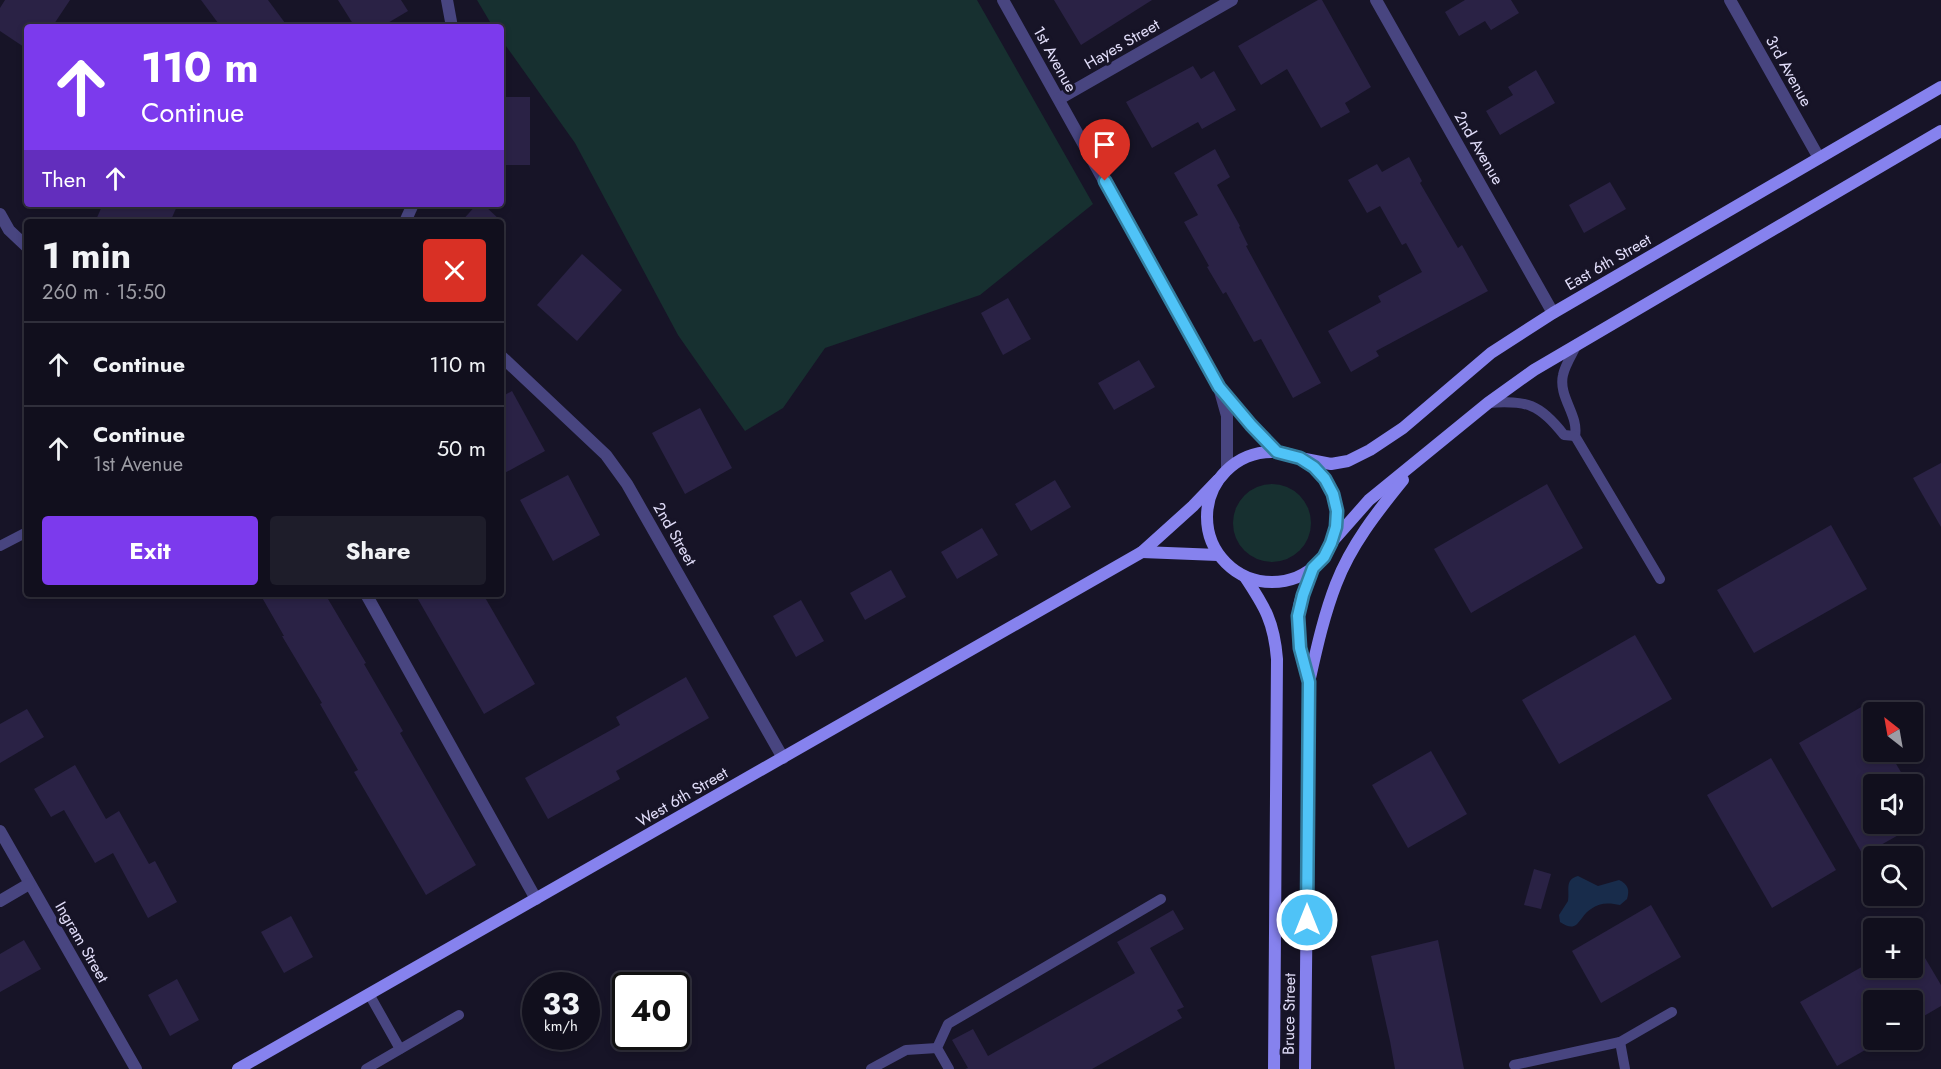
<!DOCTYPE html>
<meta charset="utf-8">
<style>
body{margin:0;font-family:Jost,sans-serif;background:#1e1d2a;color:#f1f3f6;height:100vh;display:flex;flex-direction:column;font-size:22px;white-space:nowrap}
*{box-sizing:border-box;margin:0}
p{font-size:20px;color:#9c9ca4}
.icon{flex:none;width:33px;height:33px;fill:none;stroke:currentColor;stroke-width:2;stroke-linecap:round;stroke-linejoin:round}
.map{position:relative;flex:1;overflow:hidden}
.sheet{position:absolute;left:24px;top:219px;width:480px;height:378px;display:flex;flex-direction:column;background:#110f1d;border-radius:6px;box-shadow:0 3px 9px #0003,0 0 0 2px #302f3b}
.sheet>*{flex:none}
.hud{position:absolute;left:24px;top:24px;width:480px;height:183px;border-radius:6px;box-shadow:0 3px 9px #0003,0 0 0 2px #302f3b;background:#7c3aed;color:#fff;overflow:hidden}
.needle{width:39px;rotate:329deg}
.tools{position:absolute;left:1863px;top:702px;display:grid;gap:12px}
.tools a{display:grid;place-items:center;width:60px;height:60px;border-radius:6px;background:#110f1d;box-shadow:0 3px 9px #0003,0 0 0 2px #302f3b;font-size:30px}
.speed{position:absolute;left:522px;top:972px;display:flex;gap:12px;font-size:30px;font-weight:700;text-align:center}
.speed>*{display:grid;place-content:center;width:78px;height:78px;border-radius:50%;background:#110f1d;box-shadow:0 3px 9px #0003,0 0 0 2px #302f3b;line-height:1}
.speed small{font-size:15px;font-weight:400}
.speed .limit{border:3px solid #111;border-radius:9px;background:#fff;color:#111}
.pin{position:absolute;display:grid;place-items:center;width:51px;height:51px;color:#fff;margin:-62px -26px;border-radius:50% 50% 50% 0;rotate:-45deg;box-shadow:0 0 6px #0007}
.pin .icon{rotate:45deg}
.me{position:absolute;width:66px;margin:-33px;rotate:0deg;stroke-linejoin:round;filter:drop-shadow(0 0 4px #0008)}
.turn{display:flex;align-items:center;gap:21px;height:126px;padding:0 18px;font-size:27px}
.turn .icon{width:78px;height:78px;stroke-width:2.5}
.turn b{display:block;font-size:42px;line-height:51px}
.then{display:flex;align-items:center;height:57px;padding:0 18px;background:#0003;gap:12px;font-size:22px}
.round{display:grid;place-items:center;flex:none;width:63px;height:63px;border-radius:6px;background:#1e1d2a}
.head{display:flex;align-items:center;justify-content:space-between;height:102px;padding:0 18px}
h1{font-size:36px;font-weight:700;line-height:45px}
.action{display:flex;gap:12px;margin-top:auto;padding:12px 18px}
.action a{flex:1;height:69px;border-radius:6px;background:#7c3aed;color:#fff;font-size:24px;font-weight:700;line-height:69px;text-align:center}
.action a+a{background:#1e1d2a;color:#f1f3f6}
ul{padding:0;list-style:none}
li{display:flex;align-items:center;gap:18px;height:84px;padding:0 18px;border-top:2px solid #302f3b}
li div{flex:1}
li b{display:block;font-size:22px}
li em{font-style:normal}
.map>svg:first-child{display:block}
</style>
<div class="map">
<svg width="1941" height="1069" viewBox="0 0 1941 1069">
<rect width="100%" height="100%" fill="#171427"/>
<g fill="#173030">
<path d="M477,0h500l116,204 -113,91 -155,53 -42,60 -38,23 -67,-96 -103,-192 -74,-104v-12h-8z"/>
<circle cx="1272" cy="523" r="39"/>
</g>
<path fill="#182c4b" d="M1578,876l20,10 21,-6c9,4 11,10 8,19l-7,6c-10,-2 -20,-3 -29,4 -13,8 -12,26 -31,13l-1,-7 9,-14c2,-11 -4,-21 10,-25z"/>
<g fill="#2a2245">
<path d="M5,0h65l-18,27h-25v22l-27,-18v-23z"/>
<path d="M201,0h67l20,27h-67z"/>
<path d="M338,0h63l7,11 -27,16h-26z"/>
<path d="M1054,0h98l-71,45z"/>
<path d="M1318,0h4l49,87 -26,16 5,9 -29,16 -34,-59 -26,16 -23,-39z"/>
<path d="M1465,0h46l8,13 -28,17 -6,-9 -26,15 -14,-24z"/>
<path d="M1193,66l8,13 13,-8 22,39 -34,19 -4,-7 -46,26 -26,-46z"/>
<path d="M1536,70l19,33 -55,32 -14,-24 27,-16 -5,-8z"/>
<rect x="501" y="97" width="29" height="68"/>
<path d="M1215,149l15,28 -13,8 23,41 -1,1 9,18 -2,1 75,137 -28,15 -32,-59 -7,3 -28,-50 -3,2 -16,-27 2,-1 -25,-44 14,-7 -24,-42z"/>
<path d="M1409,157l13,24 -2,2 38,65 4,-3 26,46 -112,60 3,5 -28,16 -23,-41 53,-29 -3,-6 44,-24 -16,-29 -4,2 -22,-39 -13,7 -19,-33 29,-16 5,8z"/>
<path d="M1610,182l16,27 -42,24 -15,-28z"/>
<path d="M103,204h75l-8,18h-75z"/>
<path d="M477,204h6l19,18h-41z"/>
<path d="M582,254l40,36 -45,51 -40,-36z"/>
<path d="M1008,298l23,41 -28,16 -22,-42z"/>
<path d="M1139,360l16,27 -41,23 -16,-27z"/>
<path d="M512,391l33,60 -44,24v-78z"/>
<path d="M700,408l32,60 -47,26 -33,-61z"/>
<path d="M1941,463v64l-28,-49z"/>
<path d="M568,475l32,60 -47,26 -33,-61z"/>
<path d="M1055,480l16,27 -40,24 -16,-27z"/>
<path d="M1547,484l36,64 -112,65 -37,-64z"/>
<path d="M1831,525l36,64 -113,64 -37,-63z"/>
<path d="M982,528l16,27 -41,24 -16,-27z"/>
<path d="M891,570l15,27 -41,23 -15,-27z"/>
<path d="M260,594h65l41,69 -2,1 39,67 -3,2 76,132 -50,30 -72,-123 4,-2 -38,-66 2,-1 -40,-67h2z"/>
<path d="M415,594h68l52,90 -51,30z"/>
<path d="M801,600l23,41 -28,16 -23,-41z"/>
<path d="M1635,635l37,64 -113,65 -37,-64z"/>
<path d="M686,677l23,41 -93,53 4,8 -72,40 -23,-41 95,-53 -4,-8z"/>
<path d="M1863,706l11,19v27h15l19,32h-34v40h44l-55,31 -64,-112z"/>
<path d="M27,709l17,28 -44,26v-39z"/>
<path d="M1431,751l36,63 -59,34 -36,-63z"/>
<path d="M1771,758l65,112 -64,38 -65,-113z"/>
<path d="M75,765l31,54 13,-8 30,53 6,-3 22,41 -29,16 -35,-65 -18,10 -31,-53 -13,7 -17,-28z"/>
<path d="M1534,869l17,5 -10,35 -17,-4z"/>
<path d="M1651,905l30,52 -80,46 -29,-52z"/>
<path d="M1173,910l11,19 -34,19 34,59 -7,3 5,8 -90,51h-127l3,-1 -16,-28 21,-11 15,27 147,-83 -18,-31z"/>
<path d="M291,916l22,41 -29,16 -23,-41z"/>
<path d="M1912,936l29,49v21l-29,17v-23h-38v45l-37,21 -37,-64 74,-42v8h38z"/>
<path d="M24,940l17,29 -41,23v-38z"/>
<path d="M1438,940l26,129h-69l-5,-28 -19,-85z"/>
<path d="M177,979l22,41 -29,16 -22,-41z"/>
</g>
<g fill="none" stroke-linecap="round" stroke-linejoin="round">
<g stroke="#484580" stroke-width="10">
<path d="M1577,344c-4,9 -12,21 -14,31 -5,22 16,40 12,61l85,143"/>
<path d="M1488,403c39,-3 52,1 76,32l11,1"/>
<path d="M0,546l27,-14"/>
<path d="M369,994l31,55"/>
<path d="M1620,1042l5,27"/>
<path d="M1514,1065l106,-23 52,-30"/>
<path d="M366,1069l93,-54"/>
<path d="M871,1069l35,-19 31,-2"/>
<path d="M949,1069l-12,-21 11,-24 213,-125"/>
</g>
<g stroke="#484580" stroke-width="12">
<path d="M447,0l5,27"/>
<path d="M1003,0l216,387 32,38 26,27"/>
<path d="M1376,0l177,313"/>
<path d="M1730,0l89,158"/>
<path d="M1059,99l173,-99"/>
<path d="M0,214l9,16 18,17"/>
<path d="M405,222l8,-18"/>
<path d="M501,356l105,99 21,29 156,274"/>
<path d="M1220,391l7,25v54"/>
<path d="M366,594l170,305"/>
<path d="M0,831l136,238"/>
<path d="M0,901l29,-17"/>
</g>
<g stroke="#8682ee" stroke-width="12">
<circle cx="1272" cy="517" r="65"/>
<path d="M1300,458l31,6 17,-3 22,-11 33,-22 88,-75 62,-40 388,-226"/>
<path d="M1331,543l38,-43 119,-97 46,-33 407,-239"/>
<path d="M1142,552l76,3"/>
<path d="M1245,577c20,30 29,45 32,82l-3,410"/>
<path d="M1310,678c7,-31 14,-63 26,-94 15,-39 41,-72 67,-104"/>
<path d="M238,1069l904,-517 51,-46 25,-26"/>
<path d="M1305,1069l4,-387c-6,-21 -12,-43 -11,-65 0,-17 9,-34 15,-49"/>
</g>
</g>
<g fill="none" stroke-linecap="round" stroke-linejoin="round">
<g stroke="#337fa1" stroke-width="15">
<path id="route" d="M1105,181l114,206 32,38 26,27 23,6 14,9 11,12 8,15 4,17 -1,16 -5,16 -7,14 -11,11 -10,27 -5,21 2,32 9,34 -2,238"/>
</g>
<use href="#route" stroke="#4fc3f7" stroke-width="10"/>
</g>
<g text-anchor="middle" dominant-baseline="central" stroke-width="6" stroke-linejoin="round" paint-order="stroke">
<g font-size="16" fill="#e2defa" stroke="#171427">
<text transform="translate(1122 44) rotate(-30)">Hayes Street</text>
<text transform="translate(1055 59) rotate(61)">1st Avenue</text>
<text transform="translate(1789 71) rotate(61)">3rd Avenue</text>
<text transform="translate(1479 148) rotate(60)">2nd Avenue</text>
<text transform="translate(1608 262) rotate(-30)">East 6th Street</text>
<text transform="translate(675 534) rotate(60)">2nd Street</text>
<text transform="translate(682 797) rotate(-30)">West 6th Street</text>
<text transform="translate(82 942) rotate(60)">Ingram Street</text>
<text transform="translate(1289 1014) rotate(-89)">Bruce Street</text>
</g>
</g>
</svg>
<div class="tools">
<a><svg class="needle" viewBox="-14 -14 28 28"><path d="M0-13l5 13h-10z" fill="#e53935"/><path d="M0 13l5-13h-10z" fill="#9c9ca4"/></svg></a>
<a><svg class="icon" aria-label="sound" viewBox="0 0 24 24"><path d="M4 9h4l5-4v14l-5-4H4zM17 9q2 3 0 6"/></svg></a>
<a><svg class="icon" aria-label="search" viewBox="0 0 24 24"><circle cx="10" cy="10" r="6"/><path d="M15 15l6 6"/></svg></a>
<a>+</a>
<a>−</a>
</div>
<div class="speed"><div>33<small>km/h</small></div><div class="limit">40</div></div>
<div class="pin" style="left:1105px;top:181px;background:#d93025"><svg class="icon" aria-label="arrive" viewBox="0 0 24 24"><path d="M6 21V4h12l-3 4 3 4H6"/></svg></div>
<svg class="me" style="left:1307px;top:920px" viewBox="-20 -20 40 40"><circle r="17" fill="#4fc3f7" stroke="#fff" stroke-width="3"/><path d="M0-11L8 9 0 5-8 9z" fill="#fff"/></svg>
<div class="hud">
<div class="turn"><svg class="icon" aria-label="ahead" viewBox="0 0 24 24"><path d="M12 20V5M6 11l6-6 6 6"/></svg><div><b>110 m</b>Continue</div></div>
<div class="then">Then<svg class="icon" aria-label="ahead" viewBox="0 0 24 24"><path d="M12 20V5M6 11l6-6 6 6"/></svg></div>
</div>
<section class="sheet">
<div class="head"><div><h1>1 min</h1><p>260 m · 15:50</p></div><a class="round" style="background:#d93025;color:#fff"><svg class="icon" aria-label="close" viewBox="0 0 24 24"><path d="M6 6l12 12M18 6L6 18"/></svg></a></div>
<ul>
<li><svg class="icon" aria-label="ahead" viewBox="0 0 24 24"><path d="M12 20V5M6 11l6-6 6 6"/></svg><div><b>Continue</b></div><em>110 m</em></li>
<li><svg class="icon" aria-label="ahead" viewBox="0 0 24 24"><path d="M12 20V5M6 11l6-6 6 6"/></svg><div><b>Continue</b><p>1st Avenue</p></div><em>50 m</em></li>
</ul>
<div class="action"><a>Exit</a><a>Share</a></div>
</section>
</div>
